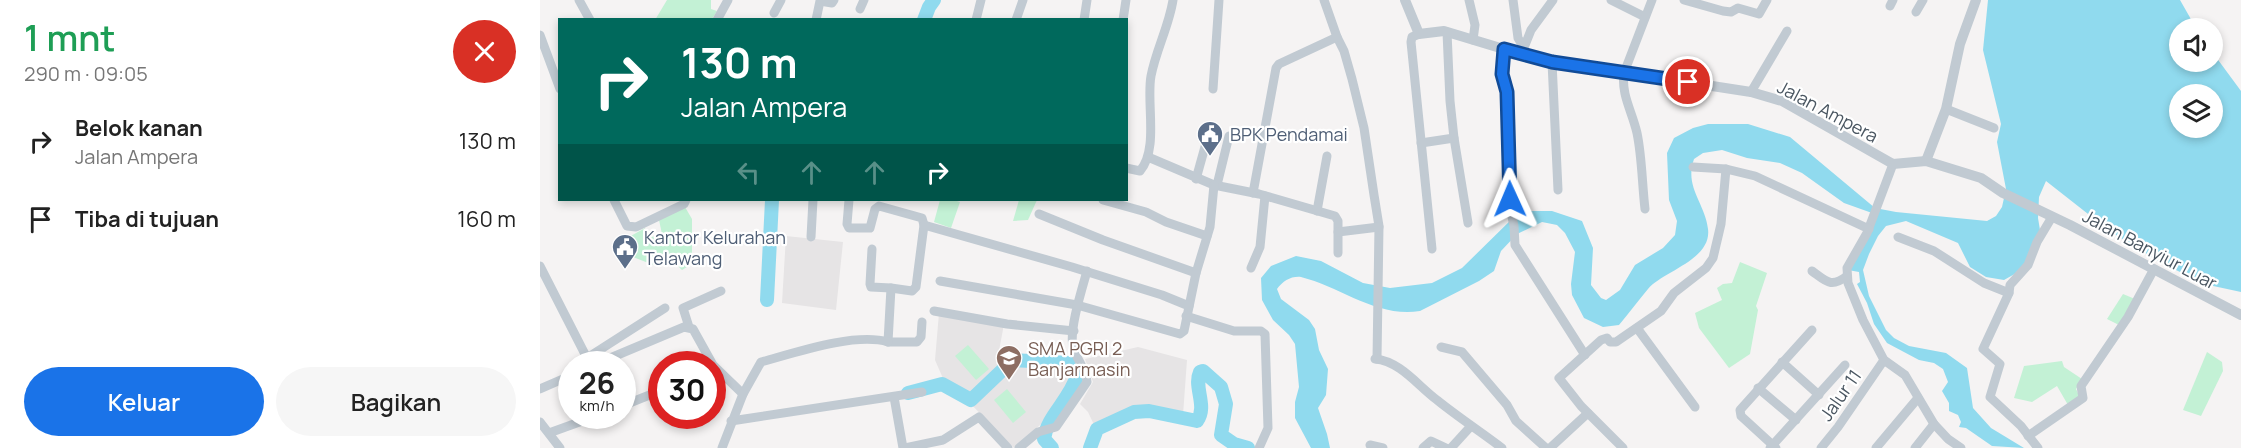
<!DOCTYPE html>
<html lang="id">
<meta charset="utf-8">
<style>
body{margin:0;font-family:Manrope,sans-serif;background:#f6f6f6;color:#222;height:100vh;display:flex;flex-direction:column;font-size:22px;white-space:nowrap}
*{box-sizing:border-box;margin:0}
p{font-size:20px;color:#767676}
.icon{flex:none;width:33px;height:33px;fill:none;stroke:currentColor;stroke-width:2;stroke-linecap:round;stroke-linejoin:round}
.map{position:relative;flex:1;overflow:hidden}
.drawer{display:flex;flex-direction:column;background:#fff;width:540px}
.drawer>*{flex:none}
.guide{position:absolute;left:18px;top:18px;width:570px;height:183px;border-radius:0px;box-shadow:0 3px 9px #0003;background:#00695c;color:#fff;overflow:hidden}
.tools{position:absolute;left:1629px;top:18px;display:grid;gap:12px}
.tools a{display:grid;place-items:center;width:54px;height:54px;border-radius:50%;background:#fff;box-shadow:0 3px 9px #0003;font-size:30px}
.speed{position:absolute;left:18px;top:351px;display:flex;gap:12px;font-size:30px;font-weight:700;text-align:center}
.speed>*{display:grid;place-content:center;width:78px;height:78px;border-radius:50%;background:#fff;box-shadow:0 3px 9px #0003;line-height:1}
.speed small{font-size:15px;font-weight:400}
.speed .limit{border:9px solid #d22;background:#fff;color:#111}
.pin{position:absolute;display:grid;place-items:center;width:51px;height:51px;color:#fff;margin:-26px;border:3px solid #fff;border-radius:50%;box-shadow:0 2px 6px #0007}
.me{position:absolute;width:66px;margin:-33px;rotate:359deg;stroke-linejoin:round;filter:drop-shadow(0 0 4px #0008)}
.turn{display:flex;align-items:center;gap:21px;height:126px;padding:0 24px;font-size:27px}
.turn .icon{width:78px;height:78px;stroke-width:2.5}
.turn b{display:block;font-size:42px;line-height:51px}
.lanes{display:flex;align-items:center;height:57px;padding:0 24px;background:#0003;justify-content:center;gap:30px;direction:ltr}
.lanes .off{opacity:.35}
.round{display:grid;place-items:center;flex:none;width:63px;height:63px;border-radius:32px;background:#f6f6f6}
.head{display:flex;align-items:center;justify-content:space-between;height:102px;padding:0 24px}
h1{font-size:36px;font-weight:600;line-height:45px;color:#1e9e55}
.action{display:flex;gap:12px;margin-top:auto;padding:12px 24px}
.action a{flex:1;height:69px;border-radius:36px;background:#1a73e8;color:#fff;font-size:24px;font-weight:600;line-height:69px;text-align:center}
.action a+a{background:#f6f6f6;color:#222}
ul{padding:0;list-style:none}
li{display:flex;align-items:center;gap:18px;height:78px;padding:0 24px}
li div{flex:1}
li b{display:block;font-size:22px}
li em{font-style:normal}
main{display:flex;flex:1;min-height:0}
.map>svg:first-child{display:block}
</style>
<main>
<section class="drawer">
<div class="head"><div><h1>1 mnt</h1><p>290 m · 09:05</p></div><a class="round" style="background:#d93025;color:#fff"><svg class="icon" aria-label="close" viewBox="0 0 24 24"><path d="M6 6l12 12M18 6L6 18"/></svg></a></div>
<ul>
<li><svg class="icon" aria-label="right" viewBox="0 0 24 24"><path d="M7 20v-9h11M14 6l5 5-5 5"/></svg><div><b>Belok kanan</b><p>Jalan Ampera</p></div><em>130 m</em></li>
<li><svg class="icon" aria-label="arrive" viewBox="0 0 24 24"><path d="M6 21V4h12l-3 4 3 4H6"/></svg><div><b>Tiba di tujuan</b></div><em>160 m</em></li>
</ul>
<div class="action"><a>Keluar</a><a>Bagikan</a></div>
</section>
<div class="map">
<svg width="1701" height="448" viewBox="0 0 1701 448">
<rect width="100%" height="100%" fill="#f5f3f3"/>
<g fill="#e6e4e5">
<path d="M246,236l57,6 -7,68 -54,-7z"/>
<path d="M399,313l65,11 -5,27 10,10 57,6 7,13 -17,31 -42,37 -53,-54 -16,-11 -10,-23z"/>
<path d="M598,347l49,13 -4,55 -49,-6 -38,20 -8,-17 -8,-8 13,-22 -8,-23z"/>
</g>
<g fill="#c3f1d5">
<path d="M127,0h44v9l6,2 -5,8 -57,1z"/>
<path d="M400,200h14l6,2 -9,26 -17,-6z"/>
<path d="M479,200h18l-9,20 -15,1z"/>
<path d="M145,207l7,12v45l-10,6 -12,-12 -14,8 -23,-9 -4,-20 16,-9 3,10 14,-4 -3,-14z"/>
<path d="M1200,262l27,11 -11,33 2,4 -8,44 -21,14 -30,-40 -4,-15 27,-13 -5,-12 6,-4 9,-1z"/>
<path d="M1583,294l12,5 -16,26 -12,-6z"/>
<path d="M428,345l21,24 -13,11 -21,-24z"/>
<path d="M1667,352l15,10 1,9 -22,45 -18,-6z"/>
<path d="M1522,361l2,6 18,12 -6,10 4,8 -12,8 -11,-19 -25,16 -18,-4 10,-32z"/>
<path d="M467,389l19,23 -13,11 -19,-23z"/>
</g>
<path fill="#90daee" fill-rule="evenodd" d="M1448,0h192l16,28h-16v34h32l1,-9 28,38v201l-37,-8 -44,-22 -49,-30 -65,-51 -7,16 -1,21 2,12 -14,32 -6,9 -16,9 -18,-3 -16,-10 -12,-24 -52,-22 -20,5 -8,10 -9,18 -6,16 6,26 17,34 8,8 15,8 37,7 21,15 6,40 18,20 33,20 -32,-2 -26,-18 -7,-1 2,-5 -3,-7 -9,-4v-8l-7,-12 6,-9 -5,-13 -9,-6 -15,-3 -32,-17 -13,-19 -7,-21 -10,-19 3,-2 -1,-10 -11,-2 24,-57 -28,-10 -42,-30 -22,-10 -33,-5 -25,-8 -19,3 -9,6c-10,28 11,44 14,70 4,31 -45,42 -60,60 -10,12 -19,24 -29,36l-16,2 -19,-9 -12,-23 -1,-11 4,-32 -10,-19 -8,-8 -15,-3 -25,12 -16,17 -7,20 -15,10 -59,30c-43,7 -79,-24 -119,-34 -10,-1 -18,4 -24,12l4,10 28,21 6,9 4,21 9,19 -2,26 -8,13 9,26 3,14h-19l-16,-30v-16l4,-15 -4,-43 -6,-9 -16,-15 -11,-20 -1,-22 10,-12 25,-10 25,5 42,22 27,5 42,-5 30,-15 54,-53 14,-4h22l30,10 11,27 -2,37 10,13 5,2 14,-10 15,-25 28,-17 12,-13 2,-14 -8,-21 -2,-47 7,-15 19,-10 15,-4h40l42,13 85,71 21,4 91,9 9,-5 6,-9 4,-18 -9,-47 4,-18 -18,-74zM1640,94h32v34h-32z"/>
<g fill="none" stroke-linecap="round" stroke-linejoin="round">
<g stroke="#90daee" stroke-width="14">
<path d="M384,20l5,-13 5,-7"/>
<path d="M227,300l5,-100"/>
<path d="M368,393l34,-9 29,16 42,-40 57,3 7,13c-8,25 -30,40 -33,63l8,9"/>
<path d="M550,448l7,-19 37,-17 15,-1 48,10c11,-15 -4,-34 3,-49l3,-1 18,16 5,17 -5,31 13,9 14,4"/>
</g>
<g stroke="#c1cad2" stroke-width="9">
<path d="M39,0l11,20"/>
<path d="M784,0l13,37 7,14 8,28 12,49 10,67 5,31 -2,133"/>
<path d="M929,0l6,25 -2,15"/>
<path d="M973,0l5,38 6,10"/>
<path d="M1071,0l34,17"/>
<path d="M1144,0l39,11 8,1 7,-4 21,6 8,-14"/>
<path d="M1350,6l3,-6"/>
<path d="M320,9l4,-9"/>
<path d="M1376,12l7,-12"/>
<path d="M234,13l7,-13"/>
<path d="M177,20l11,-20"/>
<path d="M276,20l4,-19 12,2 2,-3"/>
<path d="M436,20l5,-20"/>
<path d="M476,20l7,-20"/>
<path d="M544,20l3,-20"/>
<path d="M583,20l3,-20"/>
<path d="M879,34l-7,3 -1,5 21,207"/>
<path d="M0,35l20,54"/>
<path d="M964,49l-2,24 5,19 3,116 4,18 1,19 70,110"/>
<path d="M981,55l10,-25 22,-30"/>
<path d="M1012,62l6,128"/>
<path d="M673,89l6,-89"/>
<path d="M1211,92l36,-61"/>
<path d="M1406,109l48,19"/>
<path d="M914,138l14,85"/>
<path d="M881,143l33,-5 -4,-37 -3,-69"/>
<path d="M608,157l66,28 45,9 76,22 3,5v32"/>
<path d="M1353,164l-26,69 -20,35 1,15 15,37 21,40 21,15 29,49 14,15 13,9"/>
<path d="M586,168l14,3c19,-22 6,-69 11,-95 5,-26 18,-50 22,-76"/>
<path d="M1186,169l29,7 114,53"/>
<path d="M656,179l12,-43"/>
<path d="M677,185l12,-49"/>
<path d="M713,193l23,-125 3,-4 58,-27"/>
<path d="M74,200l13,26 9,1 48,-23 2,-4"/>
<path d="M309,200l-2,24 2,4h21l5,-19 4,-3 43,12 2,7"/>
<path d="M563,200l43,12 20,10 41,14"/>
<path d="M1105,209c-3,-26 -3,-52 -8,-76 -5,-22 -16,-38 -13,-60l28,-73"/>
<path d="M777,211l10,-55"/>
<path d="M499,214l64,26 93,33"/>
<path d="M798,232l41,-5"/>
<path d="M271,237l2,-37"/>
<path d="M1358,237l36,14 50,32 25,10 -26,56 17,15 -10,33 31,29 17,22"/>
<path d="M332,249l-2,35 1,3 20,1"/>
<path d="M0,266l50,98"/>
<path d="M711,268l9,-21 5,-51"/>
<path d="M1272,271c15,11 19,17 35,5"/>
<path d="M400,281l137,24 103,29 4,-3 12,-58 14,-46 4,-42"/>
<path d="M1469,293l1,-8 18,-20 9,-23 15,-25"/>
<path d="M394,311l73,13 67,7"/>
<path d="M646,316l48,15h27l4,3 3,94 -9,20"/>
<path d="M382,322l-1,15 -4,5h-29l3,-54 21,3 4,-4 8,-62 148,42 90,28 27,11"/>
<path d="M149,327l-6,-19 38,-17"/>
<path d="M1097,328l58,79"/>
<path d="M901,347l21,5 45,53 9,16 30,27"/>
<path d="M47,358l78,-50"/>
<path d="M835,359c25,2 43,27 62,41 21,17 44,32 65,48"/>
<path d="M1242,362l37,33"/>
<path d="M56,364l88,-37 9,2 20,36 30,29"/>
<path d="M1218,388l38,32"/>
<path d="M0,389l32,-14"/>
<path d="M354,397l9,51"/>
<path d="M82,406l40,-16"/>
<path d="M191,421l191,-29"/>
<path d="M0,422l20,26"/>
<path d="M9,433l47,-17"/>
<path d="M1488,436l55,-38 -2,-12 47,-69 26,-48"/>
<path d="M830,445l13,3"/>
<path d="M182,448l21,-54 18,-32c33,-9 94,-30 127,-20"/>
<path d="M365,448l38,-8 36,-23 29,31"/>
<path d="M479,448l19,-16 18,-5 31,-45c-1,-14 -11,-23 -14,-35 -4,-18 9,-58 14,-76"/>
<path d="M883,448l8,-7 15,7"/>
<path d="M911,448l20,-22"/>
<path d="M1010,448l38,-35"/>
<path d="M1083,448l-42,-42 -22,-28 42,-38 6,-2 3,4h6l45,-31 13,-18 32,-25 7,-10 8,-34 5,-55 -33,-2"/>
<path d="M1230,448l75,-83"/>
<path d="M1236,448l-35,-32 -1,-6 72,-80"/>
<path d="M1281,448l17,-21 46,-67"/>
<path d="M1336,448l42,-50"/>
<path d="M1375,448l19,-24"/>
</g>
<g stroke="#c1cad2" stroke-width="10">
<path d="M865,0l14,34 25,-3 93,28 214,33 31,9 111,63 33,-3 55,17 22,15 67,32 171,90"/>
<path d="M1386,161l20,-52 14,-65 16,-44"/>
</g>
</g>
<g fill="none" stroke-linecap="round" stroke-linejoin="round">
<g stroke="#114b97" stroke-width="15">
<path id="route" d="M970,199l-3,-107 -5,-18 2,-25 48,13 136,20"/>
</g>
<use href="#route" stroke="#1a73e8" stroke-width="10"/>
</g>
<defs>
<g id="civic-pin" transform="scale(1.35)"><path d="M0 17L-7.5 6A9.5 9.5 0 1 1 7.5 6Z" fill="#5c6f8a" stroke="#fff"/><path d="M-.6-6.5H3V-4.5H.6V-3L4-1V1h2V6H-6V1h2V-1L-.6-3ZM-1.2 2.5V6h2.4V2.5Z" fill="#fff"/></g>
<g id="school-pin" transform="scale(1.35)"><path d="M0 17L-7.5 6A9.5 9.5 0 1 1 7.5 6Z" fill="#8d6e63" stroke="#fff"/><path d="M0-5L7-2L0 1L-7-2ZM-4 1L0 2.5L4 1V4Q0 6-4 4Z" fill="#fff"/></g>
</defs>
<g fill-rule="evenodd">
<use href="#civic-pin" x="670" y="134"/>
<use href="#civic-pin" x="85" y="247"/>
<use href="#school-pin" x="469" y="358"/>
</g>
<g text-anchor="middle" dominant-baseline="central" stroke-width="4.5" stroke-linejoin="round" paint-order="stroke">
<g font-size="18" fill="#4a5661" stroke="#fff">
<text transform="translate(1288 111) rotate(28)">Jalan Ampera</text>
<text transform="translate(1610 249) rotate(28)">Jalan Banyiur Luar</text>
<text transform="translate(1300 395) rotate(-55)">Jalur 11</text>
</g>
<g font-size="18" fill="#4e5e75" stroke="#fff" text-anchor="start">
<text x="690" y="134">BPK Pendamai</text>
<text x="104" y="237">Kantor Kelurahan<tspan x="104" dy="21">Telawang</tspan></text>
</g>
<g font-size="18" fill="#785e54" stroke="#fff" text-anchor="start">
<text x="488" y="348">SMA PGRI 2<tspan x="488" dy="21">Banjarmasin</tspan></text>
</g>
</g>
</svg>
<div class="tools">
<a><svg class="icon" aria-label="sound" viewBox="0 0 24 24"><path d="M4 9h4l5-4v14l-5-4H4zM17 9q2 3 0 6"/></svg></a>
<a><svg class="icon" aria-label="layers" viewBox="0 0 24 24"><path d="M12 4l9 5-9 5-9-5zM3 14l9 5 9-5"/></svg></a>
</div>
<div class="speed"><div>26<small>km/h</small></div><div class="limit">30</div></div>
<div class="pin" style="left:1148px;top:82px;background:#d93025"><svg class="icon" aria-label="arrive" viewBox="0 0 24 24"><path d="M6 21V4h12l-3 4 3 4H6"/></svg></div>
<svg class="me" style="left:970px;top:199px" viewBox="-20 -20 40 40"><path d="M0-17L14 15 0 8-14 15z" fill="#1a73e8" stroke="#fff" stroke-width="4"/></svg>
<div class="guide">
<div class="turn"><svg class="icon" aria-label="right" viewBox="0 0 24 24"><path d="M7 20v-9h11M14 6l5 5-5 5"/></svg><div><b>130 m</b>Jalan Ampera</div></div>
<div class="lanes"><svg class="icon off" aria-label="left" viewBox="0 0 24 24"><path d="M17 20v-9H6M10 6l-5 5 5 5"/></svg><svg class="icon off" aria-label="ahead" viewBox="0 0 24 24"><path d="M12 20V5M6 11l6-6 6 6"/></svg><svg class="icon off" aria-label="ahead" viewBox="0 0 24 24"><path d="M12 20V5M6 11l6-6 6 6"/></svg><svg class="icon" aria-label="right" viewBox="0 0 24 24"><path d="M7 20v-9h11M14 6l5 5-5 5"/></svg></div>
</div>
</div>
</main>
